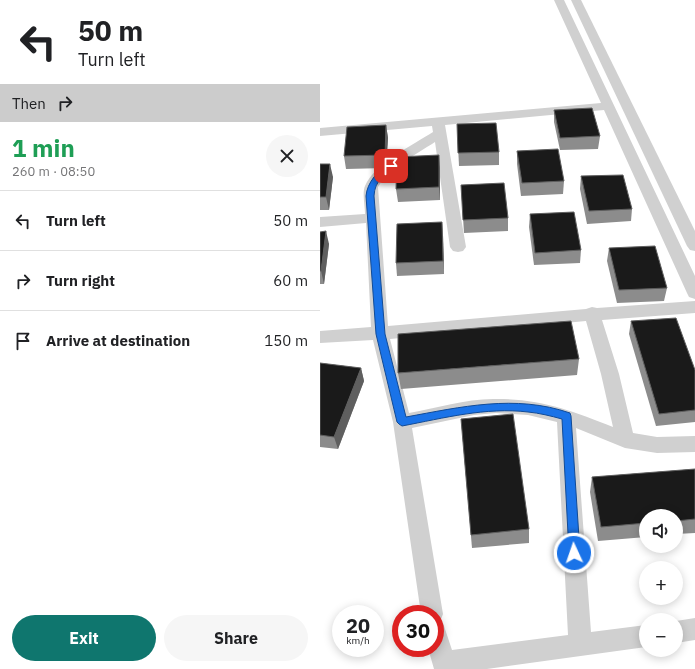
<!DOCTYPE html>
<meta charset="utf-8">
<style>
body{margin:0;font-family:"IBM Plex Sans",sans-serif;background:#f6f6f6;color:#202124;height:100vh;display:flex;flex-direction:column;font-size:15px;white-space:nowrap}
*{box-sizing:border-box;margin:0}
p{font-size:13px;color:#757577}
.icon{flex:none;width:22px;height:22px;fill:none;stroke:currentColor;stroke-width:2;stroke-linecap:round;stroke-linejoin:round}
.map{position:relative;flex:1;overflow:hidden}
.sheet{display:flex;flex-direction:column;background:#fff;width:320px}
.sheet>*{flex:none}
.hud{background:#fff;color:#202124;overflow:hidden}
.buttons{position:absolute;left:319px;top:509px;display:grid;gap:8px}
.buttons a{display:grid;place-items:center;width:44px;height:44px;border-radius:50%;background:#fff;box-shadow:0 2px 10px #0003;font-size:20px}
.speed{position:absolute;left:12px;top:605px;display:flex;gap:8px;font-size:20px;font-weight:700;text-align:center}
.speed>*{display:grid;place-content:center;width:52px;height:52px;border-radius:50%;background:#fff;box-shadow:0 2px 10px #0003;line-height:1}
.speed small{font-size:10px;font-weight:400}
.speed .limit{border:6px solid #d22;background:#fff;color:#111}
.pin{position:absolute;display:grid;place-items:center;width:34px;height:34px;color:#fff;margin:-17px;border-radius:8px;box-shadow:0 2px 6px #0006}
.me{position:absolute;width:44px;margin:-22px;rotate:357deg;stroke-linejoin:round;filter:drop-shadow(0 0 3px #0008)}
.turn{display:flex;align-items:center;gap:14px;height:84px;padding:0 12px;font-size:18px}
.turn .icon{width:52px;height:52px;stroke-width:2.5}
.turn b{display:block;font-size:28px;line-height:34px}
.then{display:flex;align-items:center;height:38px;padding:0 12px;background:#0003;gap:8px;font-size:15px}
.round{display:grid;place-items:center;flex:none;width:42px;height:42px;border-radius:21px;background:#f6f6f6}
.summary{display:flex;align-items:center;justify-content:space-between;height:68px;padding:0 12px}
h1{font-size:24px;font-weight:800;line-height:30px;color:#1e9e55}
.primary-button{display:flex;gap:8px;margin-top:auto;padding:8px 12px}
.primary-button a{flex:1;height:46px;border-radius:24px;background:#0f766e;color:#fff;font-size:16px;font-weight:800;line-height:46px;text-align:center}
.primary-button a+a{background:#f6f6f6;color:#202124}
ul{padding:0;list-style:none}
li{display:flex;align-items:center;gap:12px;height:60px;padding:0 12px;border-top:1px solid #e0e0e0}
li div{flex:1}
li b{display:block;font-size:15px}
li em{font-style:normal}
main{display:flex;flex:1;min-height:0}
.map>svg:first-child{display:block}
</style>
<main>
<section class="sheet">
<div class="hud">
<div class="turn"><svg class="icon" aria-label="left" viewBox="0 0 24 24"><path d="M17 20v-9H6M10 6l-5 5 5 5"/></svg><div><b>50 m</b>Turn left</div></div>
<div class="then">Then<svg class="icon" aria-label="right" viewBox="0 0 24 24"><path d="M7 20v-9h11M14 6l5 5-5 5"/></svg></div>
</div>
<div class="summary"><div><h1>1 min</h1><p>260 m · 08:50</p></div><a class="round"><svg class="icon" aria-label="close" viewBox="0 0 24 24"><path d="M6 6l12 12M18 6L6 18"/></svg></a></div>
<ul>
<li><svg class="icon" aria-label="left" viewBox="0 0 24 24"><path d="M17 20v-9H6M10 6l-5 5 5 5"/></svg><div><b>Turn left</b></div><em>50 m</em></li>
<li><svg class="icon" aria-label="right" viewBox="0 0 24 24"><path d="M7 20v-9h11M14 6l5 5-5 5"/></svg><div><b>Turn right</b></div><em>60 m</em></li>
<li><svg class="icon" aria-label="arrive" viewBox="0 0 24 24"><path d="M6 21V4h12l-3 4 3 4H6"/></svg><div><b>Arrive at destination</b></div><em>150 m</em></li>
</ul>
<div class="primary-button"><a>Exit</a><a>Share</a></div>
</section>
<div class="map">
<svg width="375" height="669" viewBox="0 0 375 669">
<rect width="100%" height="100%" fill="#fff"/>
<g fill="none" stroke-linecap="round" stroke-linejoin="round">
<g fill="#d0d0d0" fill-rule="evenodd">
<path d="M234,0h10l131,276v23l-6,-2 -2,-4 -83,-183 -159,15 21,122 -3,4 -5,1 -5,-1 -3,-4 -15,-105c-20,13 -44,25 -57,45l10,139 198,-17 6,-2 5,1 98,-7v12l-93,7 17,54 14,59 24,4 38,-1v16l-38,1 -32,-5 -49,-20 15,204 55,-7v22l-159,22h-53l-6,-21h7v-34h-14l-28,-192 -20,-82 -53,3v-12l51,-4 -5,-104 -46,4v-10l45,-3c0,-8 -3,-21 0,-28 10,-23 48,-41 68,-54l-1,-6 -112,10v-8l281,-25zM266,321l15,53 12,53c-40,-16 -72,-28 -116,-28 -29,-1 -59,9 -88,14l-19,-74zM176,413l32,2 29,7 11,213 -116,15 -9,-27 -3,-1 3,-8 -31,-186 62,-13z"/>
<path d="M251,0h10l114,231v20l-5,-1 -3,-4z"/>
<path d="M375,618v22l-19,3v-22z"/>
</g>
</g>
<g fill="#8c8c8c">
<path d="M234,110l46,26 -2,13 -38,1 -6,-28z"/>
<path d="M137,124l42,28v13l-40,1z"/>
<path d="M66,125l2,13 -2,30 -40,1 -2,-13z"/>
<path d="M197,151l47,30 -1,13 -42,2 -4,-32z"/>
<path d="M0,164l13,13 -4,33h-9z"/>
<path d="M120,168v32l-42,2 -2,-13z"/>
<path d="M261,176l51,33 -1,12 -44,3 -7,-35z"/>
<path d="M141,185l47,33v13l-44,2z"/>
<path d="M210,214l51,36 -1,13 -46,2 -5,-38z"/>
<path d="M0,232l9,12 -5,40h-4z"/>
<path d="M123,235l1,39 -47,2 -1,-13z"/>
<path d="M289,248l58,40 -3,13 -47,2 -10,-42z"/>
<path d="M311,321l64,49v52l-39,4 -27,-92z"/>
<path d="M259,359l-2,16 -176,14 -3,-16z"/>
<path d="M0,363l41,5 3,13 -26,68 -18,-2z"/>
<path d="M141,419l68,110v14l-57,5z"/>
<path d="M375,469v64l-19,1v-18h-30v21l-48,4 -8,-49 2,-15z"/>
</g>
<g fill="#5f5f5f">
<path d="M66,125l2,13 -2,30 -1,-13z"/>
<path d="M119,155l1,13v32l-1,-13z"/>
<path d="M10,164l3,13 -4,33 -3,-13z"/>
<path d="M122,222l1,13 1,39 -1,-13z"/>
<path d="M6,231l3,13 -5,40 -3,-13z"/>
<path d="M41,368l3,13 -26,68 -4,-12z"/>
</g>
<g fill="#1a1a1a" stroke="#5f5f5f">
<path d="M272,108l8,28 -40,2 -6,-28z"/>
<path d="M176,123l3,29 -41,1 -1,-29z"/>
<path d="M66,125l-1,30 -41,1 3,-29z"/>
<path d="M238,149l6,32 -42,2 -5,-32z"/>
<path d="M119,155v32l-43,2 1,-32z"/>
<path d="M0,164h10l-4,33h-6z"/>
<path d="M303,175l9,34 -43,2 -8,-35z"/>
<path d="M184,183l4,35 -45,2 -2,-35z"/>
<path d="M254,212l7,38 -46,3 -5,-39z"/>
<path d="M122,222l1,39 -47,2 1,-39z"/>
<path d="M6,231l-5,40h-1v-39z"/>
<path d="M335,246l12,42 -48,2 -10,-42z"/>
<path d="M356,318l19,52v40l-36,4 -28,-93z"/>
<path d="M251,321l8,38 -181,14v-39z"/>
<path d="M0,363l41,5 -27,69 -14,-2z"/>
<path d="M193,414l16,115 -58,6 -10,-116z"/>
<path d="M375,469v50l-19,2v-5h-30v7l-45,4 -9,-50z"/>
</g>
<path fill="#1a73e8" stroke="#114b97" d="M71,164l3,2c-10,12 -19,13 -20,30l11,138 21,83c55,-10 109,-23 164,-4l1,3 9,137 -2,4 -4,1 -4,-1 -1,-4 -7,-134c-11,-3 -23,-6 -34,-7 -42,-5 -84,6 -126,14l-3,-2 -2,-2 -21,-88 -10,-138c1,-13 12,-27 25,-32z"/>
</svg>
<div class="buttons">
<a><svg class="icon" aria-label="sound" viewBox="0 0 24 24"><path d="M4 9h4l5-4v14l-5-4H4zM17 9q2 3 0 6"/></svg></a>
<a>+</a>
<a>−</a>
</div>
<div class="speed"><div>20<small>km/h</small></div><div class="limit">30</div></div>
<div class="pin" style="left:71px;top:166px;background:#d93025"><svg class="icon" aria-label="arrive" viewBox="0 0 24 24"><path d="M6 21V4h12l-3 4 3 4H6"/></svg></div>
<svg class="me" style="left:254px;top:553px" viewBox="-20 -20 40 40"><circle r="17" fill="#1a73e8" stroke="#fff" stroke-width="3"/><path d="M0-11L8 9 0 5-8 9z" fill="#fff"/></svg>
</div>
</main>
